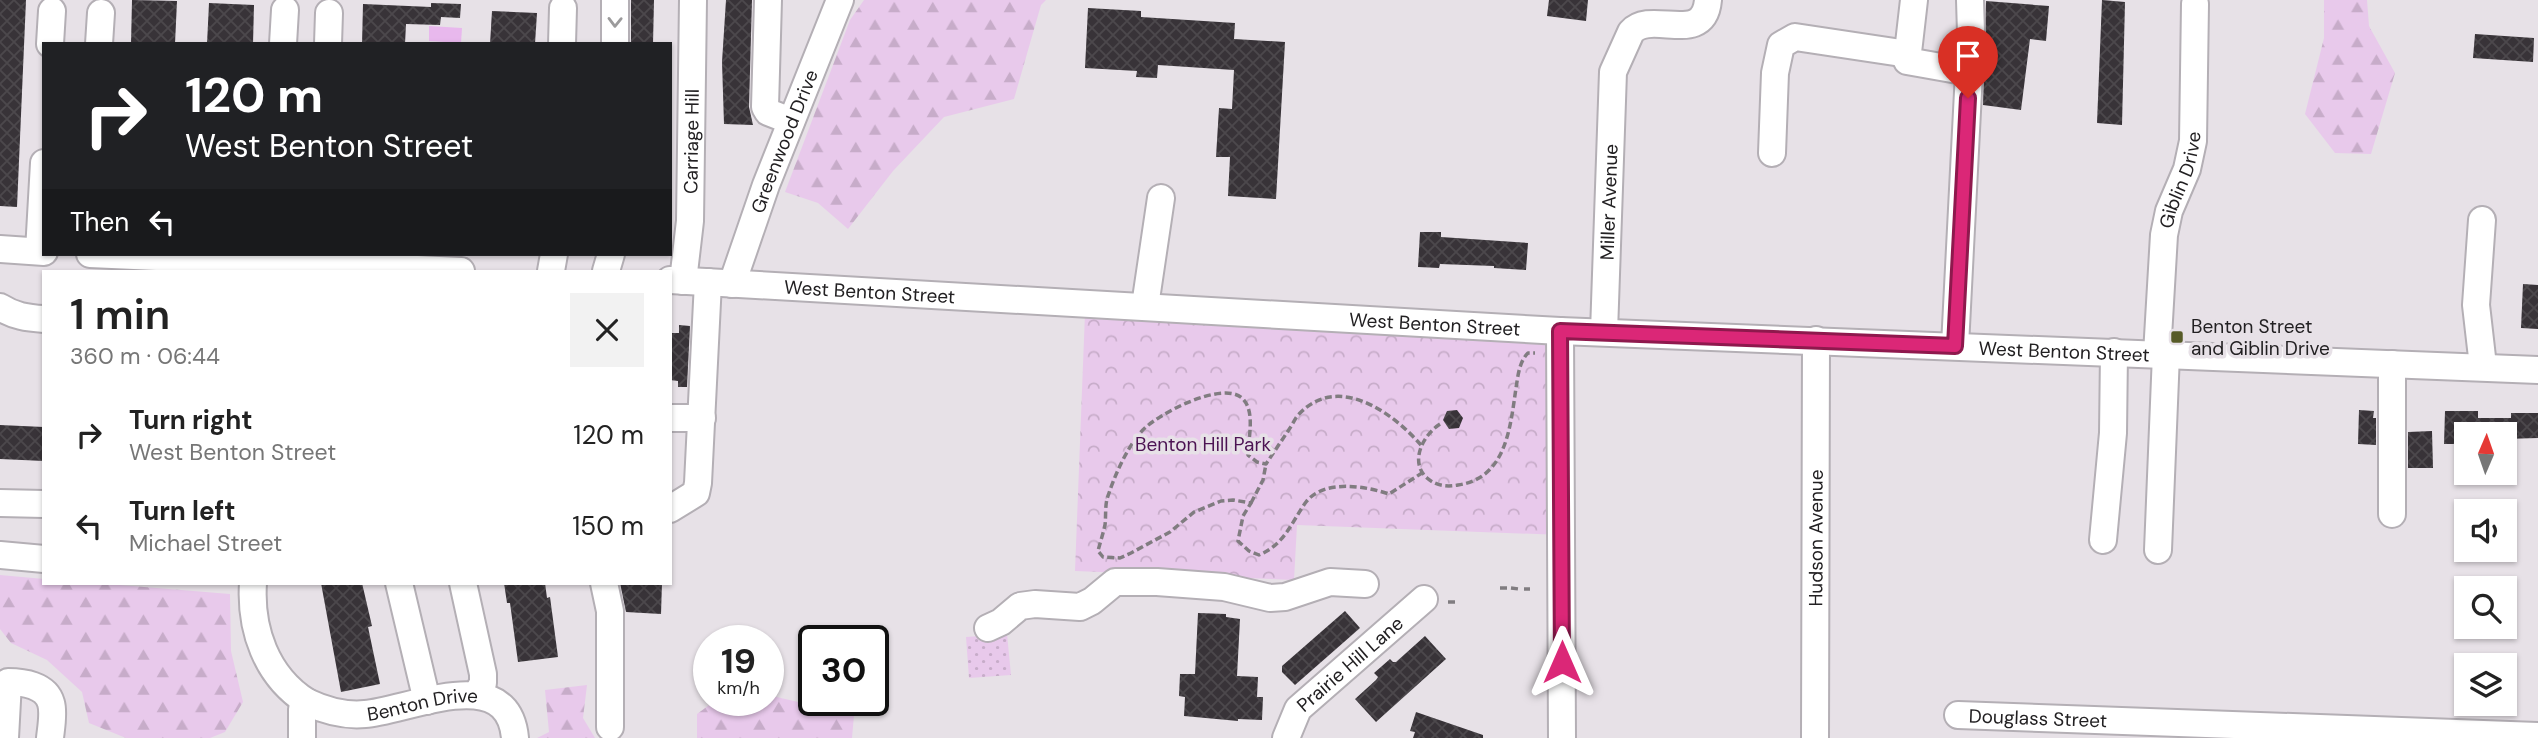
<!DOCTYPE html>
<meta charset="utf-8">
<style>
body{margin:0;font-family:"DM Sans",sans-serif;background:#f2f2f2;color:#222;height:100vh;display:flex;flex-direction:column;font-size:26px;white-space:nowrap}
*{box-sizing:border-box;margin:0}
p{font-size:23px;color:#767676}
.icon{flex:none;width:38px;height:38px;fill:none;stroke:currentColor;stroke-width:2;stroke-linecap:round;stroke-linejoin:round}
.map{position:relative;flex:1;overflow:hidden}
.details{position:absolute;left:42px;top:270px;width:630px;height:315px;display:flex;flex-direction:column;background:#fff;border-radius:0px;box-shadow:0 2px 5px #0004}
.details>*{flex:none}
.banner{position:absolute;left:42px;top:42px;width:630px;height:214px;border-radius:0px;box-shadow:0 2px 5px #0004;background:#202124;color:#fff;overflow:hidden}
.needle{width:46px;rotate:2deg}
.tools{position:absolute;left:2454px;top:422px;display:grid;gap:14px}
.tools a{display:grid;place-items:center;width:63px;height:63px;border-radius:0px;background:#fff;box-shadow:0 2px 5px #0004;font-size:35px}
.speed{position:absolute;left:693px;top:625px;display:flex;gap:14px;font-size:35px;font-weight:700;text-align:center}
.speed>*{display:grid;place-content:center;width:91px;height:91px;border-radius:50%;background:#fff;box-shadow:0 2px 5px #0004;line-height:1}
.speed small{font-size:18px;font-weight:400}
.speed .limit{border:4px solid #111;border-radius:10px;background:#fff;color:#111}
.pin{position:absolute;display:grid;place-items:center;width:60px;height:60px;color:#fff;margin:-72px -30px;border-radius:50% 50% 50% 0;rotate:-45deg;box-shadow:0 0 7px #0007}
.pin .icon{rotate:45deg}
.me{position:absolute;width:77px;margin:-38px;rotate:0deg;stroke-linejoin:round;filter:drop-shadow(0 0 5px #0008)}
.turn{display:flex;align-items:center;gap:24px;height:147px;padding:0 28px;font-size:32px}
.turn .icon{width:91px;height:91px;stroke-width:2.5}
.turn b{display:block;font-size:49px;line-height:60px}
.then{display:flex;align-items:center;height:66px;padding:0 28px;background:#0003;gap:14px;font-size:26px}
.round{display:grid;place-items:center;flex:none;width:74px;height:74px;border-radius:0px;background:#f2f2f2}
.summary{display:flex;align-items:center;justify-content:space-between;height:119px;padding:0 28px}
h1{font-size:42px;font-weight:600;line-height:52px}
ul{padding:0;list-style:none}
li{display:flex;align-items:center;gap:21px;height:91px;padding:0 28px}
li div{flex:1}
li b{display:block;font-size:26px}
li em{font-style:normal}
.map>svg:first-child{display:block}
</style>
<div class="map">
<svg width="2538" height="738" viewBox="0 0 2538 738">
<defs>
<pattern id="forest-firs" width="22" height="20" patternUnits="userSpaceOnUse" patternTransform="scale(1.75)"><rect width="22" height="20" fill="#e8c9eb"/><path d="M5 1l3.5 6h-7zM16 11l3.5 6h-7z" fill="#c7acc9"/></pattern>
<pattern id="park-crowns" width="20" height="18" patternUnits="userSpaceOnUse" patternTransform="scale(1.75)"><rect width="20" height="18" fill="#e8c9eb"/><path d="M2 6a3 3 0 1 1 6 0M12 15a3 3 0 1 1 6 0" fill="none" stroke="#c7acc9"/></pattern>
<pattern id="garden-dots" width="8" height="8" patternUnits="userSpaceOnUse" patternTransform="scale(1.75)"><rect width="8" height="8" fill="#e8c9eb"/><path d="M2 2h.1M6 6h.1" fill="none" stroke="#c7acc9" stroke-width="1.8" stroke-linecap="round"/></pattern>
<pattern id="building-cross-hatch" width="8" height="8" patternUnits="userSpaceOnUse" patternTransform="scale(1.75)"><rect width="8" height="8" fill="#383338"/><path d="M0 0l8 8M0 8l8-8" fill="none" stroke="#4c484c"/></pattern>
</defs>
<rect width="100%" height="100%" fill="#e7e1e7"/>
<g fill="url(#forest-firs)">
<path d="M864,0h182l-5,5 -27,94 -70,18 -51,54 -45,58 -30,-26 -33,-11 65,-172z"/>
<path d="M2324,0h43l2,26 26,47 -24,81 -36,-1 -30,-39 19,-76z"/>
<path d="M0,575l44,4v4h51l135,11 1,57 12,51 -18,30 -15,6h-84l-37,-15 -7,-31 -35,-32 -36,-17 -11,-14z"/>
<path d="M587,685l-4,33 12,20h-58l12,-6 -4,-42z"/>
<path d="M768,695l86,20 -2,23h-155v-24l19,-14h52z"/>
</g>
<path fill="url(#park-crowns)" d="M1085,313l476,28 1,194 -265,-10 -3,55 -219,-9z"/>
<path fill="url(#garden-dots)" d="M1007,634l4,41 -42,3 -3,-41z"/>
<path fill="#e8b8ed" d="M429,26l33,2 -1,15 -32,-2z"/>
<g fill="url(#building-cross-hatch)">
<path d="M0,0h26l-9,207 -17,-1z"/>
<path d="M132,0l45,1 -2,43h-44z"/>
<path d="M631,0h23l-1,44h-22z"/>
<path d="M726,0h26l-3,107 4,18 -29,-1 -2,-62z"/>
<path d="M1549,0h39l-2,21 -39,-5z"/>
<path d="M2102,0l23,2 -3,123 -25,-2z"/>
<path d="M1986,1l63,5 -3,35 -16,-2 -9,71 -38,-5z"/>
<path d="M209,3l45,2 -1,39h-46z"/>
<path d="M431,3l30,1 -1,14 -19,-1 -1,8 -34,-1 -1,20h-43l1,-40 68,3z"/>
<path d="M1088,8l53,3v6l94,6 -1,16 51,3 -9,157 -48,-3 2,-39h-14l3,-49 13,1 2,-39 -76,-5 -1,13 -21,-1 1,-6 -52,-3z"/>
<path d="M492,11l45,2 -2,31h-45z"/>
<path d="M2475,34l59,4 -1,24 -60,-4z"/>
<path d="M1420,232h21v5l87,6 -2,27 -32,-2v-2l-54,-2 -1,4 -21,-1z"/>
<path d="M2523,284l15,1v44l-17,-1z"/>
<path d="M679,325l11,1 -3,61h-9v-6l-8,-1v-47h9z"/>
<path d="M1457,410l6,8 -4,10 -10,1 -6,-9 4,-9z"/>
<path d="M2359,410l15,1 -1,7h3v27l-18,-1z"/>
<path d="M2445,411h33v7h33v-5h27v25l-34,1v-5h-38v7h-4v3h-18z"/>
<path d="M0,425l44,2v34l-44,-2z"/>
<path d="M2432,431l1,37h-25v-36z"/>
<path d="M321,583h41l10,43 -4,1 12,57 -39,8z"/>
<path d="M504,583h41l2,15 3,-1 8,60 -40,5 -8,-59h-3z"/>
<path d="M620,583h42l-1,31 -35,-2z"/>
<path d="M1345,611l15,17 -65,57 -13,-13v-6z"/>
<path d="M1198,613l28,1v3l14,2 -3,57 21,1 -1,20h6l-1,23 -24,-1v2l-54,-5 1,-19 -6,-1 1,-22h15z"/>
<path d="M1425,636l21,23 -70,63 -21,-23 21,-19 2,-3 -4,-4 16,-14 3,3h3z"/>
<path d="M1416,712l67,23v3h-70l2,-6 -5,-1z"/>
</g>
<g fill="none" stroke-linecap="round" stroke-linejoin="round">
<g stroke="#b4afb5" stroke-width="30">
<g id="minor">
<path d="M768,0l-3,107 3,5 23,9"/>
<path d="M1914,0l-7,61 62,11"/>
<path d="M50,44l2,-33"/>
<path d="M99,44l2,-31"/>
<path d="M283,44l2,-34"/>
<path d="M328,44l1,-31"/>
<path d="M562,44l1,-36"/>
<path d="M615,44v-44"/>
<path d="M1772,153l3,-80 6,-28 14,-8 113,17"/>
<path d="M2482,220l-6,85 7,61"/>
<path d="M0,249l44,3"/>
<path d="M39,251l5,-88"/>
<path d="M90,254l371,17"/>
<path d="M551,271l3,-17"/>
<path d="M606,271l5,-17"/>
<path id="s1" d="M670,280l890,51 978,39"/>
<path id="s2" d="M683,281l7,-60 3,-221"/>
<path id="s3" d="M732,284l34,-99 74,-185"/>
<path d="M1145,306l16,-108"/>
<path d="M0,307c14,9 27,11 44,12"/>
<path d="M1560,331l2,407"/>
<path id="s4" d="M1604,332l9,-260 18,-40c20,-23 73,15 77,-32"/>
<path d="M1955,346l16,-313 -1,-33"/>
<path id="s5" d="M2157,354l7,-119 5,-24 18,-42 6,-28 2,-137"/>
<path d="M670,418h32"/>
<path d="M0,503l44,1"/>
<path d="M670,509l26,-16 2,-10 10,-201"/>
<path d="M2392,514v-150"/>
<path d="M2103,540l10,-107 1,-81"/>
<path d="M2158,550l8,-196"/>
<path d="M0,555l44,4"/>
<path d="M253,583c-3,46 13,93 54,119"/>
<path d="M399,583l28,118"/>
<path d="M463,583l20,91v9l-6,11"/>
<path d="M604,583l6,28v116"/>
<path d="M988,628l13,-6 19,-16 15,-2 45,3 12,-6 23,-19h42l67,5 46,11 15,-1 45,-15 35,2"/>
<path id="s6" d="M1958,715l580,21"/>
<path d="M5,738l3,-56c15,0 38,3 43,21 3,10 0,25 -1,35"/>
<path id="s7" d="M302,738v-29l5,-7c19,9 37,14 58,12 43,-3 143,-53 150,24"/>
<path id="s8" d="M1286,738l12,-29 126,-110"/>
<path id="s9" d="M1815,738l1,-398"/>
</g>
</g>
<g stroke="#807c80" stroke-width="3.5" stroke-dasharray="7 3.5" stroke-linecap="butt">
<path d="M1440,424c-17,11 -31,38 -13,54 9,8 20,9 31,7 48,-7 52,-56 58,-97 2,-12 3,-26 12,-35h7"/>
<path d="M1421,445c-29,-33 -83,-72 -122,-31 -4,4 -6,10 -9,14 -8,12 -16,24 -24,36l-9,-2 -9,-7c0,-16 8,-44 -6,-57 -20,-18 -87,17 -101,34 -15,17 -27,45 -34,67 -2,8 -1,18 -2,26 -2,9 -5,18 -7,26l5,6 17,1 11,-5 39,-21 24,-20 27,-11 12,-1 18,3 -8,13 -5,25 11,10 10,4c26,-11 32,-32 47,-53 18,-23 59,-16 83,-8l33,-21"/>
<path d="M1251,503l12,-23 3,-16"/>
<path d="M1500,588h8"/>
<path d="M1511,588l8,1"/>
<path d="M1524,589h6"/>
<path d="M1448,602h7"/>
</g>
<use href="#minor" stroke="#fff" stroke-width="26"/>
</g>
<defs><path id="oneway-chevron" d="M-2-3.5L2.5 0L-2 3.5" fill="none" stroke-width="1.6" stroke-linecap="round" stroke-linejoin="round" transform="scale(1.75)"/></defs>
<use stroke="#9c9b9c" href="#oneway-chevron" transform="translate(615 22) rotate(91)"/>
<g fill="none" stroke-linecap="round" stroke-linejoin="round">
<g stroke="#8e194d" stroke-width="18">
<path id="route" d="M1562,662l-2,-331 395,15 13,-248"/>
</g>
<use href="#route" stroke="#db2777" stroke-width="12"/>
</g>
<rect fill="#575b28" stroke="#e7e1e7" stroke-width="2.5" x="2170" y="330" width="14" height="14" rx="3.5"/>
<g text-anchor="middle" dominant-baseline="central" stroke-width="7" stroke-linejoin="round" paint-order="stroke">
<g font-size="19" fill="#222022" stroke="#e7e1e7">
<text stroke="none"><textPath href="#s2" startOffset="140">Carriage Hill</textPath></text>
<text stroke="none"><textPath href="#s3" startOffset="152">Greenwood Drive</textPath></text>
<text stroke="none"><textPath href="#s5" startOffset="177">Giblin Drive</textPath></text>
<text stroke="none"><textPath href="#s4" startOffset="130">Miller Avenue</textPath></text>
<text stroke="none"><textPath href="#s1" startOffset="200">West Benton Street</textPath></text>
<text stroke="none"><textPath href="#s1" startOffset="766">West Benton Street</textPath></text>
<text stroke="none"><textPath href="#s1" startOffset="1396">West Benton Street</textPath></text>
<text stroke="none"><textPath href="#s9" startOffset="200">Hudson Avenue</textPath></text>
<text stroke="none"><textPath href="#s8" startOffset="100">Prairie Hill Lane</textPath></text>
<text stroke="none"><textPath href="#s7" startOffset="156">Benton Drive</textPath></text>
<text stroke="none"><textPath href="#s6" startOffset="80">Douglass Street</textPath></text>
</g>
<g font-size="19" fill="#222022" stroke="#e7e1e7" text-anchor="start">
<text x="2191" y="326">Benton Street<tspan x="2191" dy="22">and Giblin Drive</tspan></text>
</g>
<g font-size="19" fill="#4c1353" stroke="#e7e1e7">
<text x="1203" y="444">Benton Hill Park</text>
</g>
</g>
</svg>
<div class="tools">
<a><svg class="needle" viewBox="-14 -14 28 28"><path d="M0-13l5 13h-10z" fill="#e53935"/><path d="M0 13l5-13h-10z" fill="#767676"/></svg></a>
<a><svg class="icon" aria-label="sound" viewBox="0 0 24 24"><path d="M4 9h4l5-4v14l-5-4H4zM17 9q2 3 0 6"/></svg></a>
<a><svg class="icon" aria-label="search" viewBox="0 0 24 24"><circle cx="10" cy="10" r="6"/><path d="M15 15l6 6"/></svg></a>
<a><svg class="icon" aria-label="layers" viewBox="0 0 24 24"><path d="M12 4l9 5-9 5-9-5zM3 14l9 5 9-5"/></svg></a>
</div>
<div class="speed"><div>19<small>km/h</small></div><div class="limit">30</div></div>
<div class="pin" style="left:1968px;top:98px;background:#d93025"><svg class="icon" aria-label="arrive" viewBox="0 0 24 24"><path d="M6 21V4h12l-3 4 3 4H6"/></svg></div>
<svg class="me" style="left:1562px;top:662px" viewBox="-20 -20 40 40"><path d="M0-17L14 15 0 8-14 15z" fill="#db2777" stroke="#fff" stroke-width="4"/></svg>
<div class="banner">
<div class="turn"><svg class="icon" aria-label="right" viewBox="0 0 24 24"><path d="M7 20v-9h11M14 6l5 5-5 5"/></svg><div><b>120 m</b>West Benton Street</div></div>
<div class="then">Then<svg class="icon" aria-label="left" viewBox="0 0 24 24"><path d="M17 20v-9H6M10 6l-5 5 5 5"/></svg></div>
</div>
<section class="details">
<div class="summary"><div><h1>1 min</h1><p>360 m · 06:44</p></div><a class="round"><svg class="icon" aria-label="close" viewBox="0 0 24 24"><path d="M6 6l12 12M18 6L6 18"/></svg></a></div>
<ul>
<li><svg class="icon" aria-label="right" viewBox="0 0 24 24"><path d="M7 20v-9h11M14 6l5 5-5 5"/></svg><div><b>Turn right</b><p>West Benton Street</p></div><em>120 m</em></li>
<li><svg class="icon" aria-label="left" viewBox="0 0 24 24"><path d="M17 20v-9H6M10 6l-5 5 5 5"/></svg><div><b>Turn left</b><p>Michael Street</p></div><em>150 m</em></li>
</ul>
</section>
</div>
